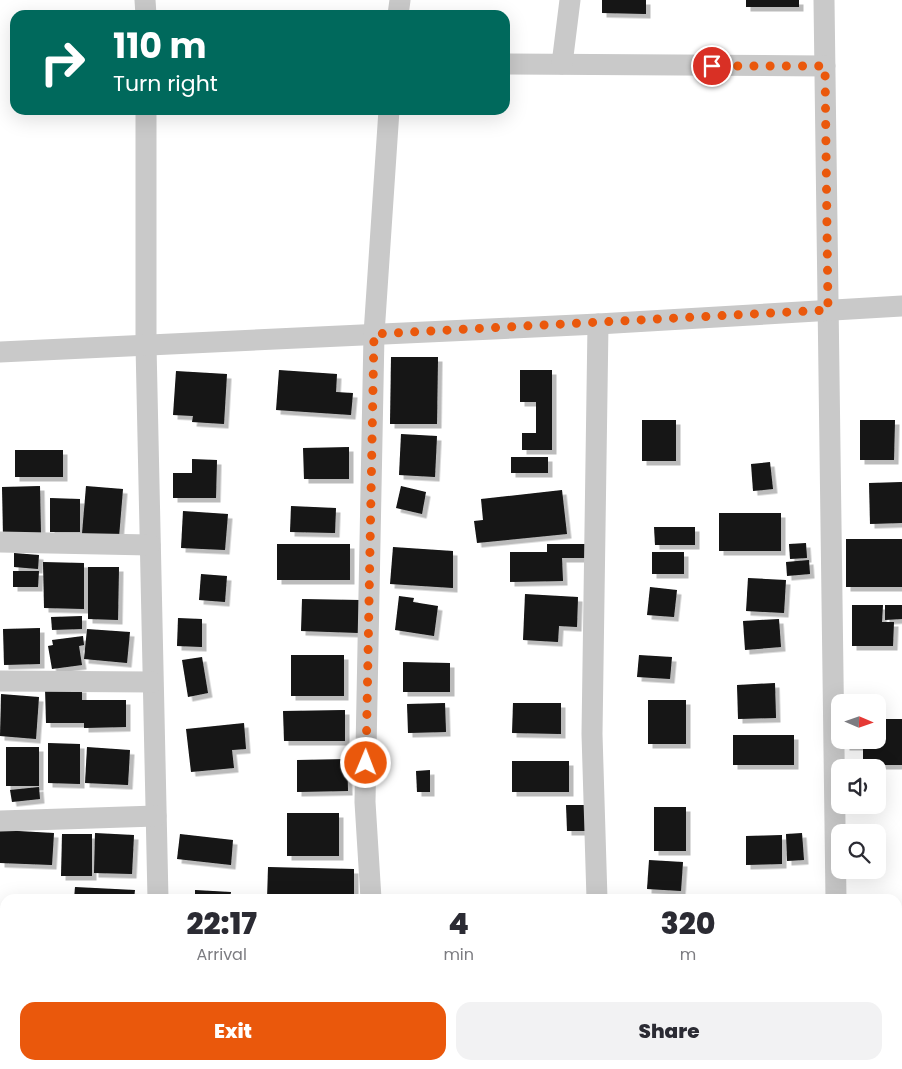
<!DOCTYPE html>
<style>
body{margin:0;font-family:Poppins,sans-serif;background:#f2f2f3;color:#2b2b33;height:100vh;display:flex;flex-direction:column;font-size:19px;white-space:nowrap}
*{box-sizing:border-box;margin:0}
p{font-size:16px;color:#7c7c81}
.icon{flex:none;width:28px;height:28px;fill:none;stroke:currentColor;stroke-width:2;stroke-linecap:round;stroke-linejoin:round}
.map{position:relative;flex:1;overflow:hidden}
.panel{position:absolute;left:0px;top:894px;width:902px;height:176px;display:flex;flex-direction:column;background:#fff;border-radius:15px 15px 0 0;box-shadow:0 5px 20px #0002}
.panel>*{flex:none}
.guide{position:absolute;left:10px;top:10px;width:500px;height:105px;border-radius:15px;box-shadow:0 5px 20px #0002;background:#00695c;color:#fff;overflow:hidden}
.needle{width:32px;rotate:92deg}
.buttons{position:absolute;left:831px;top:694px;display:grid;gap:10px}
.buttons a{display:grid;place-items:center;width:55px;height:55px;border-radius:10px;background:#fff;box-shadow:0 5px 20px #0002;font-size:25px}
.pin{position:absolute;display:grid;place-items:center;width:42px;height:42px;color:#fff;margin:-21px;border:2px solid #fff;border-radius:50%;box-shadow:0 1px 5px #0007}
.me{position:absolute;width:55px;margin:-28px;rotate:1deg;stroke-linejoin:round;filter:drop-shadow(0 0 4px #0008)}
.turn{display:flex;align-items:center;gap:18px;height:105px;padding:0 20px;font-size:22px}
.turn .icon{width:65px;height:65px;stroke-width:2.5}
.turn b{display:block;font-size:35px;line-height:42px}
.eta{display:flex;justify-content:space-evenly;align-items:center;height:85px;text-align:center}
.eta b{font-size:30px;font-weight:800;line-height:35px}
.button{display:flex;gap:10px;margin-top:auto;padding:10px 20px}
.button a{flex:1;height:58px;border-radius:15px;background:#ea580c;color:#fff;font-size:20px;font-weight:800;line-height:58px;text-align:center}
.button a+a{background:#f2f2f3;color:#2b2b33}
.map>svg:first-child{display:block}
</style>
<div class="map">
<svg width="902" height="1069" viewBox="0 0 902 1069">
<defs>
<filter id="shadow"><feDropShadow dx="4.5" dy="4.5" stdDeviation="0" flood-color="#0004"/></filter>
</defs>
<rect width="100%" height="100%" fill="#fff"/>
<g fill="#131313" filter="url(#shadow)">
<path d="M602,0h44v14l-44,-1z"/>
<rect x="746" y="0" width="53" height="7"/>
<path d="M391,357h47l-1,67h-47z"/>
<path d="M279,370l58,4 -1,18 17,1 -2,22 -75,-5z"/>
<path d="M520,370h32v80h-30v-17h14v-31h-16z"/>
<path d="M176,371l51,3 -3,50 -32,-2 1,-6 -20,-1z"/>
<rect x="642" y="420" width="34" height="41"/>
<path d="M860,420h35l-1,40h-34z"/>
<path d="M401,434l36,2 -2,41 -36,-2z"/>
<path d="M349,447v32h-45l-1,-31z"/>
<rect x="15" y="450" width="48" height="27"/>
<rect x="511" y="457" width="37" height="16"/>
<path d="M192,459l25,1 -1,38h-43v-25h19z"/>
<path d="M770,462l3,27 -20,2 -2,-27z"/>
<path d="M902,482v41l-32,1 -1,-41z"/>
<path d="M40,486l1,49 -38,1 -1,-49z"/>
<path d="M86,486l37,3 -4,48 -37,-3z"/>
<path d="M401,486l25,6 -4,22 -26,-6z"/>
<path d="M562,490l5,44 -90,9 -3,-22 9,-1 -2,-21z"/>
<path d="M50,498l30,1v33h-30z"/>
<path d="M291,506l45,2 -1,25 -45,-1z"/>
<path d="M183,511l45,3 -3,36 -44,-2z"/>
<rect x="719" y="513" width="62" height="38"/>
<path d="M654,527h41v18h-40z"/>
<rect x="846" y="539" width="56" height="48"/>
<path d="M806,543l1,15 -17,1 -1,-15z"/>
<rect x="277" y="544" width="73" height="36"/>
<path d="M547,544h39v14h-24l1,23 -53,1v-30h37z"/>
<path d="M393,547l60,4v37l-63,-4z"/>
<rect x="652" y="552" width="32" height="22"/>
<path d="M14,553l25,2 -1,14 -24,-2z"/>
<path d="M809,560l1,14 -23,2 -1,-14z"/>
<path d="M43,562l41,1v46l-40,-1z"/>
<path d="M88,567h31l-1,53 -30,-1z"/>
<path d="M13,571h26l-1,16h-25z"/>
<path d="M201,574l26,2 -2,26 -26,-2z"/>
<path d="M748,578l38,2 -2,33 -38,-2z"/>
<path d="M650,587l27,3 -3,27 -27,-2z"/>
<path d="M525,594l53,3 -1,30 -18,-1 -1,16 -35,-2z"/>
<path d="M399,596l15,2 -1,4 25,4 -4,30 -39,-6z"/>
<path d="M302,599l58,1 -1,33 -58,-2z"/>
<path d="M852,605h31l-1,17h12l-1,24h-41z"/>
<path d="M885,605h17v14l-17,1z"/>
<path d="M82,616v13l-30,1 -1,-13z"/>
<path d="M178,618l24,1v28l-25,-1z"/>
<path d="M779,619l2,28 -36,3 -2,-29z"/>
<path d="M40,628v36l-36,1 -1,-36z"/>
<path d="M87,629l43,3 -3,31 -43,-4z"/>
<path d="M83,636l1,9 -5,1 3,19 -30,4 -4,-23 5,-1 -1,-5z"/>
<rect x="291" y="655" width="53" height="41"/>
<path d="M639,655l33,2 -2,22 -33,-2z"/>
<path d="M202,657l6,36 -20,4 -6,-37z"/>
<path d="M403,662l47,1v29h-47z"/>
<path d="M775,683l1,35 -38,1 -1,-34z"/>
<path d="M45,688h37v12h44v27l-42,1v-5h-38z"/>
<path d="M1,694l38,3 -3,42 -36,-3z"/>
<rect x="648" y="700" width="38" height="44"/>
<path d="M445,703l1,29 -38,1 -1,-29z"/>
<path d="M513,703h48v31l-49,-1z"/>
<path d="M345,710v31h-61l-1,-30z"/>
<path d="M878,719h24v46h-39v-19h-18v-6h33z"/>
<path d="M244,723l2,26 -14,1 2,18 -43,4 -5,-43z"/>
<rect x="733" y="735" width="61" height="30"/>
<path d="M48,743l32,1v40l-32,-1z"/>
<rect x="6" y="747" width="33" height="39"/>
<path d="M87,747l43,3 -2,35 -43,-2z"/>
<path d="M347,759l1,32 -51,1v-32z"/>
<rect x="512" y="761" width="57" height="31"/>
<path d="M430,770v22h-13l-1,-21z"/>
<path d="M39,787l1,12 -28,3 -2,-12z"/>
<path d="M566,805h24l1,26h-24z"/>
<rect x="654" y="807" width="32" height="44"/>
<rect x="287" y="813" width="52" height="43"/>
<path d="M0,830l54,3 -2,32 -52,-2z"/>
<path d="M95,833l39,2 -2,39 -38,-1z"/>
<path d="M802,833l2,27 -17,1 -1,-27z"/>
<path d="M62,834h30v42h-31z"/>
<path d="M180,834l53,6 -2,25 -54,-6z"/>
<path d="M782,835v29l-36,1v-29z"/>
<path d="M649,860l34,2 -2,29 -34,-2z"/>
<path d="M268,867l86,2v30h-87z"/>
<path d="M75,887l60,3 -1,9h-60z"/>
<path d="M195,890l36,2 -1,7h-35z"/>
<rect x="0" y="926" width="5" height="51"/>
<rect x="898" y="956" width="4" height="27"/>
<rect x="0" y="1006" width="5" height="38"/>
<path d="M0,1051h5v14h41v4h-46z"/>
<rect x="55" y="1065" width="35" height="4"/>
<rect x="93" y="1065" width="48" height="4"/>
<path d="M718,1065h66l-1,4h-65z"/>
<rect x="786" y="1065" width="30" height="4"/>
</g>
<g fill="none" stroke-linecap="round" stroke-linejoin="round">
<g stroke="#c9c9c9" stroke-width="21">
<path d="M145,0l1,15"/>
<path d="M824,0l12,899"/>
<path d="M398,15l2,-15"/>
<path d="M505,64l320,2"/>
<path d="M562,64l8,-64"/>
<path d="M146,110v235l12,554"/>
<path d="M0,352l598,-28 304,-18"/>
<path d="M0,542l150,3"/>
<path d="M0,681l152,1"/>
<path d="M0,821l156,-5"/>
<path d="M371,899l-6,-97 9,-468 15,-224"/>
<path d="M597,899l-5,-165 6,-410"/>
<path d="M602,1065v4"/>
<path d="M841,1065l1,4"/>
<path d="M159,1069v-4"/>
<path d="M387,1069l27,-4"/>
</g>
</g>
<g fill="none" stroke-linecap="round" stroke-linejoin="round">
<path stroke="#ea580c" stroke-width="9" stroke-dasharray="0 16.2" d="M366,763l8,-429 454,-24 -3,-244h-113"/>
</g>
</svg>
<div class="buttons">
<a><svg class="needle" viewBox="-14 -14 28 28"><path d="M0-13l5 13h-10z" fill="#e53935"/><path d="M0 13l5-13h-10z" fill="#7c7c81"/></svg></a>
<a><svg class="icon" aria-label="sound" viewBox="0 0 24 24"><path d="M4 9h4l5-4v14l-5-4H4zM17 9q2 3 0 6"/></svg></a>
<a><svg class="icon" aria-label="search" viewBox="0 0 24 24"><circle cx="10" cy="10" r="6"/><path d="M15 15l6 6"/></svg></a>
</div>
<div class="pin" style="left:712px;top:66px;background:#d93025"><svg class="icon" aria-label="arrive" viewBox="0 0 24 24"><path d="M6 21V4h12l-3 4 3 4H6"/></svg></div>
<svg class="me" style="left:366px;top:763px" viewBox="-20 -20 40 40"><circle r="17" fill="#ea580c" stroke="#fff" stroke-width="3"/><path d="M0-11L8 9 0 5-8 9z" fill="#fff"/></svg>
<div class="guide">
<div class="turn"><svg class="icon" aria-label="right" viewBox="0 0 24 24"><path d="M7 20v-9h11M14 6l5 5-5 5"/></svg><div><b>110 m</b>Turn right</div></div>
</div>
<section class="panel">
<div class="eta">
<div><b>22:17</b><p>Arrival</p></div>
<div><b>4</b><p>min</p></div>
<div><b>320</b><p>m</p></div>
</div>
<div class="button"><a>Exit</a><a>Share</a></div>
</section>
</div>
